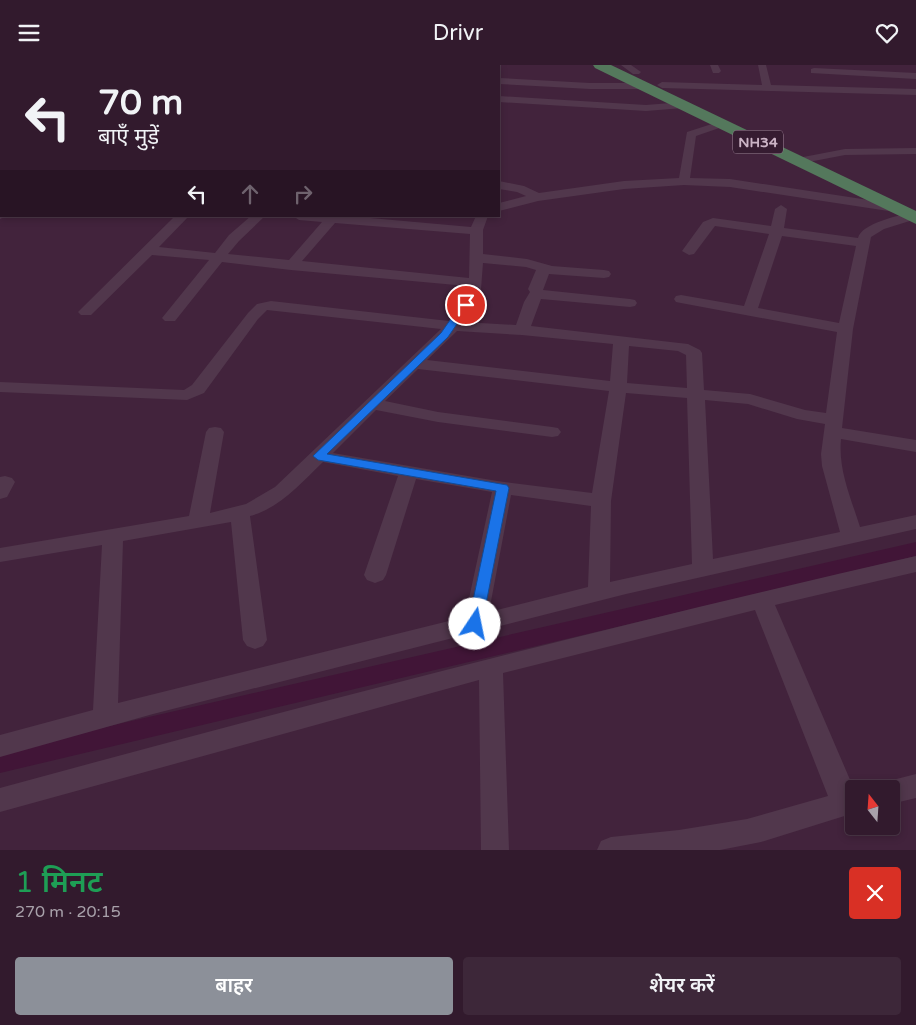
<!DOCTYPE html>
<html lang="hi">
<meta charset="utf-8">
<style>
body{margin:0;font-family:"Varela Round","Noto Sans Devanagari",sans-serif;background:#3d2739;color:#f1f3f6;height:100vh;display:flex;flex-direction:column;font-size:19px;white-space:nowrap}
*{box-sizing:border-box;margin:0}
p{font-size:16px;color:#a8a1aa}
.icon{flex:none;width:28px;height:28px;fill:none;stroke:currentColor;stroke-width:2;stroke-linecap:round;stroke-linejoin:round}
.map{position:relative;height:785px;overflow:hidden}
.panel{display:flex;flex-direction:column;background:#321a2d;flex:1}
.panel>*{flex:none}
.banner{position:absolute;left:0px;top:0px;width:500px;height:152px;box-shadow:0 2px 8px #0003,0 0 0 1px #4d3849;background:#321a2d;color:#f1f3f6;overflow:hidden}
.needle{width:32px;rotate:343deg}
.fabs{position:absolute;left:845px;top:715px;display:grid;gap:10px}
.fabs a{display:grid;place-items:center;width:55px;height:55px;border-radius:5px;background:#321a2d;box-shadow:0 2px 8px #0003,0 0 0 1px #4d3849;font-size:25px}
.pin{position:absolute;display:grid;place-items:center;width:42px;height:42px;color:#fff;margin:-21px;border:2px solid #fff;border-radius:50%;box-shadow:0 1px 5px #0007}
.me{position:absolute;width:55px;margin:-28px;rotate:11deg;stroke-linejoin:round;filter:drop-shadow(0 0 4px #0008)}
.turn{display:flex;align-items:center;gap:18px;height:105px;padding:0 15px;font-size:22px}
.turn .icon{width:65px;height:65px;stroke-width:2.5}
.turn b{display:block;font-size:35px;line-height:42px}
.lanes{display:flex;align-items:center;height:48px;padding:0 15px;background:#0003;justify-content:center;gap:25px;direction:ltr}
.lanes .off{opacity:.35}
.round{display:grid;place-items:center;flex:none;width:52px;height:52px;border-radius:5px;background:#3d2739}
.headline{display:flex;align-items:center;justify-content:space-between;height:85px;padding:0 15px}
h1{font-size:30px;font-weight:600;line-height:38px;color:#1e9e55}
.cta{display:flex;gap:10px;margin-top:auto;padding:10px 15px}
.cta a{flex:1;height:58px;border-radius:5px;background:#8c9099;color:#fff;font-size:20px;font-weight:600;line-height:58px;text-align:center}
.cta a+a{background:#3d2739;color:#f1f3f6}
header{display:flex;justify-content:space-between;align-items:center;height:65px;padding:0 15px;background:#321a2d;font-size:22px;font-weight:600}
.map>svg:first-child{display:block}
</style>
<header><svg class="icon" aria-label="menu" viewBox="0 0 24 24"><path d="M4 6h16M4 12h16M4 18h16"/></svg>Drivr<svg class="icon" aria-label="heart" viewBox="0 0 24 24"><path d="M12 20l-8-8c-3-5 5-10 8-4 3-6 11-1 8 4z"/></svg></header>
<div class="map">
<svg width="916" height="785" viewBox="0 0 916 785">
<rect width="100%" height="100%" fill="#42233c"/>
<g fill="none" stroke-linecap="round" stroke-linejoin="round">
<path fill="#411537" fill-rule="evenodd" d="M916,477v14l-916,217v-22z"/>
<g fill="#51374c" fill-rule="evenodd">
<rect x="263" y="0" width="22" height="1"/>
<path d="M621,0h10l10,7 -2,2h-6z"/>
<path d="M710,0h8l3,6 -2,2h-6z"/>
<path d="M758,0h8l5,20 145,4v6l-254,-7 -5,-3 5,-3 100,3z"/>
<path d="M814,3l102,5v6l-105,-6v-4z"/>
<path d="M499,13l91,5h53l5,3 -5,3h-53l-91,-5z"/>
<rect x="0" y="30" width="1" height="6"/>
<path d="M499,31l147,9 37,-3 5,3 -5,3 -37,3 -147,-9z"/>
<path d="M721,56l5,3 -1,2 -29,10 -6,42 40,1 165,25 6,4 -6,4 -165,-25 -46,-2 -60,4 -86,12 -39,10v-8l27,-7 -9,-4 -18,-3v-8l25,5 15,7 85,-12 55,-3 8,-46z"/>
<rect x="0" y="58" width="1" height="6"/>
<rect x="0" y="79" width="1" height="6"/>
<path d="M916,83v6l-71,1 -47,9 -6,-3 6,-3 47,-9z"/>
<rect x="0" y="105" width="1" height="6"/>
<path d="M781,140l6,4 -3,19 74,10c4,-15 40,-22 54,-26l4,1v6l-32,10 -13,8 -18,92 -11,99 74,12v12l-75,-13c-3,31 10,59 19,88l56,-12v14l-290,65 -473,120 -153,43v-22l93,-25 9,-165 -102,17v-14l189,-32 17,-84 3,-4 6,-1 6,1 3,4 -14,81 36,-9 29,-17 166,-158 -174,-19 -9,9 -54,74 -17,7 -187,-8v-10l184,8 8,-5 56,-72 9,-9 14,-3 178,20 18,-35 -176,-16 -69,-8 -47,59h-10l-3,-3 47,-58 -57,-5 -61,60h-10l-3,-3 3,-3 94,-93h14l-30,31 56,6 14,-18 22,-19h14l-26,25 -11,13 61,6 33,-38 -23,-2 -6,-4h55l123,11 5,-11h12l-5,14v24l44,5 25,7 52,4 5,1 2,3 -2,3 -5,1 -55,-4 -6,16 87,9 5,1 2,3 -2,3 -5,1 -89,-8 -10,27 157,18 12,6 2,3 2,37 46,4 55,16 21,3 11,-81 -156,-29 -5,-1 -2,-3 2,-3 5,-1 63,11 25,-72 -54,-8 -21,28 -5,1 -7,-4 21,-29 10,-4 58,8 4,-17zM335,158l135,11 -1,44 -167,-17zM782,171l74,10 -17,77 -81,-15zM483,198l43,4 10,3 -8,19 2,3 -6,10 -8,23 -53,-3 18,-33zM457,266l65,4 91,9 -3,37 -183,-21zM629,281l49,5 8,4 1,33 -60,-5zM418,304l191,22 -17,102 -95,-12 -164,-28 43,-43 62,12 114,15 6,-1 3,-4 -3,-4 -6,-1 -114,-15 -53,-11zM626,328l61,5 5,166 -82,18 1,-81zM705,335l43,4 49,15 28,5 -4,30 1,12 18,66 -127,27zM323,397l75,14 -34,99 3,5 8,3 8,-3 3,-5 30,-96 76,13 -27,125 -347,86 5,-162 108,-19 12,118 4,6 8,3 8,-3 4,-6 -17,-124c30,-8 51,-33 73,-54zM511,430l80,11 -3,81 -99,25z"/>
<path d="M0,145l1,6h5l-6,3z"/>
<path d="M5,411l7,2 3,4 -8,15 -7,2v-22z"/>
<path d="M916,491v16l-141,33 79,184v24l-93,29 -41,8h-123l4,-9 10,-4 68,-7 68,-11 81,-23 -73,-186 -252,63 6,177h-28l-2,-170 -479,132v-24c304,-83 609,-162 916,-232z"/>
<path d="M916,709v24l-25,6v-15h-12l2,-6z"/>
</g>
<path fill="#54785c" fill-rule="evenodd" d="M593,0h18l305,146v13l-321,-156z"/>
</g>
<path fill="#1a73e8" stroke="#114b97" d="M466,237l4,3 -22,32 -121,117 180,31 2,3 -27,136 -2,3 -5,2 -5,-2 -2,-3 28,-133 -178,-31 -5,-4 128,-123 21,-30z"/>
<g text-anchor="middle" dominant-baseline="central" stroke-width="5" stroke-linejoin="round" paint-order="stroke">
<rect fill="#361c31" stroke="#9f8699" stroke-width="1" x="733" y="65.5" width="50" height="23" rx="4"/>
<g font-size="14" font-weight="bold" fill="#ccb4c6">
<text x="758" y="77">NH34</text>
</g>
</g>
</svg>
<div class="fabs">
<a><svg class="needle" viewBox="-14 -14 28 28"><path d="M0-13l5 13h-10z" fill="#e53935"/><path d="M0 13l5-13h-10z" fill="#a8a1aa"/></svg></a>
</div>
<div class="pin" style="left:466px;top:240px;background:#d93025"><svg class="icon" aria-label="arrive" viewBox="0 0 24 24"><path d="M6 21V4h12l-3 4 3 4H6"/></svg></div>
<svg class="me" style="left:475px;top:559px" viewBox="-20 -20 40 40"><circle r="19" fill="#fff"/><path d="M0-13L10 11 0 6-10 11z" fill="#1a73e8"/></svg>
<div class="banner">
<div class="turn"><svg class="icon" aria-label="left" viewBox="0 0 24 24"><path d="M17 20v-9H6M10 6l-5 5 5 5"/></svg><div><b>70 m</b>बाएँ मुड़ें</div></div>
<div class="lanes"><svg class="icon" aria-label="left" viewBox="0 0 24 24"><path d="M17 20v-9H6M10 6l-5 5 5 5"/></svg><svg class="icon off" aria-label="ahead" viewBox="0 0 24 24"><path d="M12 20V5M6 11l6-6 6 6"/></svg><svg class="icon off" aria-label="right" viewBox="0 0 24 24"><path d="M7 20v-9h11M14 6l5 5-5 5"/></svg></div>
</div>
</div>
<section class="panel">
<div class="headline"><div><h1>1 मिनट</h1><p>270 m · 20:15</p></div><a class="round" style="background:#d93025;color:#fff"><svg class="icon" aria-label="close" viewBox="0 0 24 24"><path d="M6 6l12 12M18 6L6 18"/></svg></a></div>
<div class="cta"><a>बाहर</a><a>शेयर करें</a></div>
</section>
